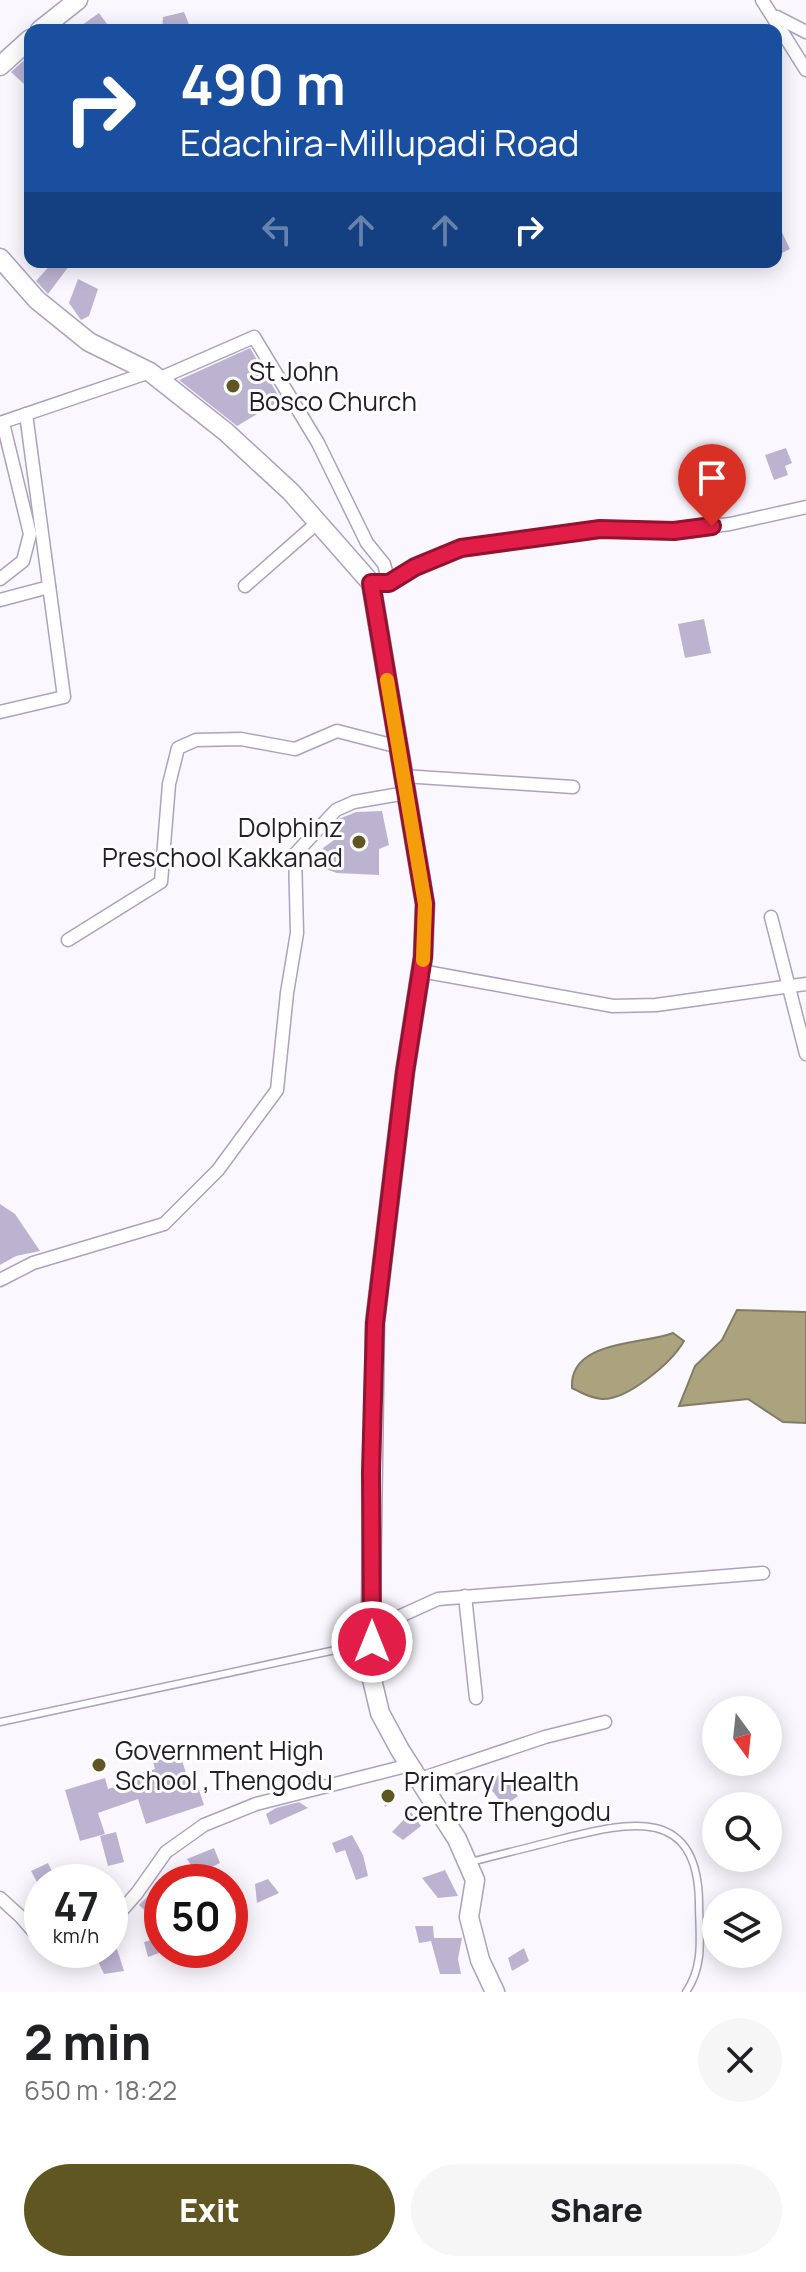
<!DOCTYPE html>
<meta charset="utf-8">
<style>
body{margin:0;font-family:Manrope,sans-serif;background:#f6f6f6;color:#202124;height:100vh;display:flex;flex-direction:column;font-size:30px;white-space:nowrap}
*{box-sizing:border-box;margin:0}
p{font-size:26px;color:#757577}
.icon{flex:none;width:44px;height:44px;fill:none;stroke:currentColor;stroke-width:2;stroke-linecap:round;stroke-linejoin:round}
.map{position:relative;height:1992px;overflow:hidden}
.drawer{display:flex;flex-direction:column;background:#fff;flex:1}
.drawer>*{flex:none}
.hud{position:absolute;left:24px;top:24px;width:758px;height:244px;border-radius:16px;box-shadow:0 4px 20px #0003;background:#1a4fa0;color:#fff;overflow:hidden}
.needle{width:52px;rotate:165deg}
.buttons{position:absolute;left:702px;top:1696px;display:grid;gap:16px}
.buttons a{display:grid;place-items:center;width:80px;height:80px;border-radius:50%;background:#fff;box-shadow:0 4px 20px #0003;font-size:40px}
.speed{position:absolute;left:24px;top:1864px;display:flex;gap:16px;font-size:40px;font-weight:700;text-align:center}
.speed>*{display:grid;place-content:center;width:104px;height:104px;border-radius:50%;background:#fff;box-shadow:0 4px 20px #0003;line-height:1}
.speed small{font-size:20px;font-weight:400}
.speed .limit{border:12px solid #d22;background:#fff;color:#111}
.pin{position:absolute;display:grid;place-items:center;width:68px;height:68px;color:#fff;margin:-82px -34px;border-radius:50% 50% 50% 0;rotate:-45deg;box-shadow:0 0 8px #0007}
.pin .icon{rotate:45deg}
.me{position:absolute;width:88px;margin:-44px;rotate:0deg;stroke-linejoin:round;filter:drop-shadow(0 0 6px #0008)}
.turn{display:flex;align-items:center;gap:28px;height:168px;padding:0 24px;font-size:36px}
.turn .icon{width:104px;height:104px;stroke-width:2.5}
.turn b{display:block;font-size:56px;line-height:68px}
.lanes{display:flex;align-items:center;height:76px;padding:0 24px;background:#0003;justify-content:center;gap:40px;direction:ltr}
.lanes .off{opacity:.35}
.round{display:grid;place-items:center;flex:none;width:84px;height:84px;border-radius:42px;background:#f6f6f6}
.summary{display:flex;align-items:center;justify-content:space-between;height:136px;padding:0 24px}
h1{font-size:48px;font-weight:800;line-height:60px}
.primary-button{display:flex;gap:16px;margin-top:auto;padding:16px 24px}
.primary-button a{flex:1;height:92px;border-radius:48px;background:#5f5622;color:#fff;font-size:32px;font-weight:800;line-height:92px;text-align:center}
.primary-button a+a{background:#f6f6f6;color:#202124}
.map>svg:first-child{display:block}
</style>
<div class="map">
<svg width="806" height="1992" viewBox="0 0 806 1992">
<rect width="100%" height="100%" fill="#faf8fe"/>
<g fill="#aaa37e" stroke="#827b65" stroke-width="2">
<path d="M737,1310l69,2v111l-23,-1 -35,-23 -69,7 16,-40 27,-26z"/>
<path d="M673,1333l11,8c-12,21 -56,59 -82,58 -12,-1 -20,-6 -30,-11 -3,-48 70,-43 101,-55z"/>
</g>
<g fill="#bcb3d1">
<path d="M184,12l6,15 -28,3 1,-13z"/>
<path d="M99,13l8,11 -11,6h-21z"/>
<path d="M30,55v23l-6,6 -13,-12z"/>
<path d="M776,220l14,29 -14,7z"/>
<path d="M53,262h19l-24,32 -12,-13z"/>
<path d="M78,279l20,10 -9,27 -8,4 -12,-17z"/>
<path d="M250,348l31,52 -44,26 -58,-46z"/>
<path d="M786,448l6,15 -7,3 3,9 -14,5 -9,-25z"/>
<path d="M704,619l7,34 -26,5 -7,-34z"/>
<path d="M382,811l7,34 -10,4v26l-42,-2 -15,-5 1,-20 11,-8 1,-15 6,-7 15,-6z"/>
<path d="M0,1204l15,10 25,37 -24,5 -16,9z"/>
<path d="M180,1754l10,32 7,-2 7,21 -58,19 -8,-25 -40,14 7,21 -25,7 -15,-51 40,-12 3,11 22,-7 -2,-5 27,-8 -2,-7z"/>
<path d="M503,1774l15,22 -14,10 -20,-26z"/>
<path d="M391,1787l6,13 -12,7 -6,-15z"/>
<path d="M299,1802l9,6 -38,17 -4,-11 10,-6z"/>
<path d="M411,1812l10,14 -18,14 -11,-8z"/>
<path d="M116,1832l8,30 -16,4 -8,-30z"/>
<path d="M352,1835l11,20 5,21 -12,4 -11,-30 -9,3 -4,-10z"/>
<path d="M214,1848l6,15 -23,11 -10,-15z"/>
<path d="M48,1863l9,19h-20l-6,-11z"/>
<path d="M445,1870l13,26 -20,2 -16,-20z"/>
<path d="M268,1879l11,14 -22,10 -2,-19z"/>
<path d="M162,1882v26l-8,11 -15,-14z"/>
<path d="M415,1926h18l1,12h28l-4,21 3,15h-21l-9,-33 -12,2z"/>
<path d="M162,1937v15l-14,5 -4,-15z"/>
<path d="M524,1948l5,13 -17,10 -4,-13z"/>
<path d="M117,1949l7,22 -20,3 -9,-19z"/>
</g>
<g fill="none" stroke-linecap="round" stroke-linejoin="round">
<g stroke="#aba2c0" stroke-width="9">
<g id="service">
<path d="M0,1722l368,-79"/>
<path d="M471,1862c30,-8 60,-15 90,-23 68,-17 137,-34 138,64 0,31 6,62 -13,89"/>
</g>
</g>
<g stroke="#aba2c0" stroke-width="15">
<g id="minor">
<path d="M762,0l44,70"/>
<path d="M777,17l29,15"/>
<path d="M158,379l96,-42 64,106 49,100 17,21 5,19h-7"/>
<path d="M0,423l150,-51"/>
<path d="M0,579l23,-18 7,-27 -27,-111"/>
<path d="M389,583l26,-16 46,-19 139,-19 74,2 56,-7 76,-17"/>
<path d="M245,586l72,-63"/>
<path d="M0,600l49,-13"/>
<path d="M0,712l64,-15 -38,-283"/>
<path d="M403,776l170,11"/>
<path d="M771,917l35,137"/>
<path d="M68,940l93,-58 8,-98 9,-36 18,-8 45,-1 54,10 42,-18 62,16"/>
<path d="M421,971l192,35 43,-1 150,-21"/>
<path d="M0,1280l33,-17 131,-39 54,-54 59,-80 10,-97 10,-60 -2,-79 41,-44 18,-8 52,-9"/>
<path d="M465,1596l11,102"/>
<path d="M372,1637l24,-19 42,-19 325,-26"/>
<path d="M420,1779l125,-42 60,-15"/>
<path d="M0,1898l21,19 21,24"/>
<path d="M110,1924l27,-31 29,-41 38,-27 52,-21 154,-39"/>
</g>
</g>
<g stroke="#aba2c0" stroke-width="21">
<g id="secondary">
<path d="M40,30l38,-30"/>
<path d="M0,66l30,-27"/>
<path d="M0,258l37,42 52,42 61,30 76,60 65,60 80,91 54,321 -2,53 -18,115 -30,251 -5,348 10,42 20,37 57,89 18,41 -6,37 11,43 15,32"/>
</g>
</g>
<use href="#service" stroke="#fff" stroke-width="6"/>
<use href="#minor" stroke="#fff" stroke-width="12"/>
<use href="#secondary" stroke="#fff" stroke-width="18"/>
</g>
<g fill="none" stroke-linecap="round" stroke-linejoin="round">
<g stroke="#92132f" stroke-width="20">
<path id="route" d="M372,1642l-1,-170 4,-149 30,-251 18,-115 2,-53 -54,-321h18l26,-16 46,-19 139,-19 74,2 38,-5"/>
</g>
<use href="#route" stroke="#e11d48" stroke-width="14"/>
<path stroke="#f59e0b" stroke-width="14" d="M387,680l38,224 -2,56"/>
</g>
<g fill="#5f5622" stroke="#fff" stroke-width="3">
<circle cx="233" cy="386" r="8"/>
<circle cx="359" cy="842" r="8"/>
<circle cx="99" cy="1765" r="8"/>
<circle cx="388" cy="1796" r="8"/>
</g>
<g text-anchor="middle" dominant-baseline="central" stroke-width="6" stroke-linejoin="round" paint-order="stroke">
<g font-size="26" fill="#231f2b" stroke="#fff" text-anchor="start">
<text x="249" y="371">St John<tspan x="249" dy="30">Bosco Church</tspan></text>
<text x="343" y="827" text-anchor="end">Dolphinz<tspan x="343" dy="30">Preschool Kakkanad</tspan></text>
<text x="115" y="1750">Government High<tspan x="115" dy="30">School ,Thengodu</tspan></text>
<text x="404" y="1781">Primary Health<tspan x="404" dy="30">centre Thengodu</tspan></text>
</g>
</g>
</svg>
<div class="buttons">
<a><svg class="needle" viewBox="-14 -14 28 28"><path d="M0-13l5 13h-10z" fill="#e53935"/><path d="M0 13l5-13h-10z" fill="#757577"/></svg></a>
<a><svg class="icon" aria-label="search" viewBox="0 0 24 24"><circle cx="10" cy="10" r="6"/><path d="M15 15l6 6"/></svg></a>
<a><svg class="icon" aria-label="layers" viewBox="0 0 24 24"><path d="M12 4l9 5-9 5-9-5zM3 14l9 5 9-5"/></svg></a>
</div>
<div class="speed"><div>47<small>km/h</small></div><div class="limit">50</div></div>
<div class="pin" style="left:712px;top:526px;background:#d93025"><svg class="icon" aria-label="arrive" viewBox="0 0 24 24"><path d="M6 21V4h12l-3 4 3 4H6"/></svg></div>
<svg class="me" style="left:372px;top:1642px" viewBox="-20 -20 40 40"><circle r="17" fill="#e11d48" stroke="#fff" stroke-width="3"/><path d="M0-11L8 9 0 5-8 9z" fill="#fff"/></svg>
<div class="hud">
<div class="turn"><svg class="icon" aria-label="right" viewBox="0 0 24 24"><path d="M7 20v-9h11M14 6l5 5-5 5"/></svg><div><b>490 m</b>Edachira-Millupadi Road</div></div>
<div class="lanes"><svg class="icon off" aria-label="left" viewBox="0 0 24 24"><path d="M17 20v-9H6M10 6l-5 5 5 5"/></svg><svg class="icon off" aria-label="ahead" viewBox="0 0 24 24"><path d="M12 20V5M6 11l6-6 6 6"/></svg><svg class="icon off" aria-label="ahead" viewBox="0 0 24 24"><path d="M12 20V5M6 11l6-6 6 6"/></svg><svg class="icon" aria-label="right" viewBox="0 0 24 24"><path d="M7 20v-9h11M14 6l5 5-5 5"/></svg></div>
</div>
</div>
<section class="drawer">
<div class="summary"><div><h1>2 min</h1><p>650 m · 18:22</p></div><a class="round"><svg class="icon" aria-label="close" viewBox="0 0 24 24"><path d="M6 6l12 12M18 6L6 18"/></svg></a></div>
<div class="primary-button"><a>Exit</a><a>Share</a></div>
</section>
